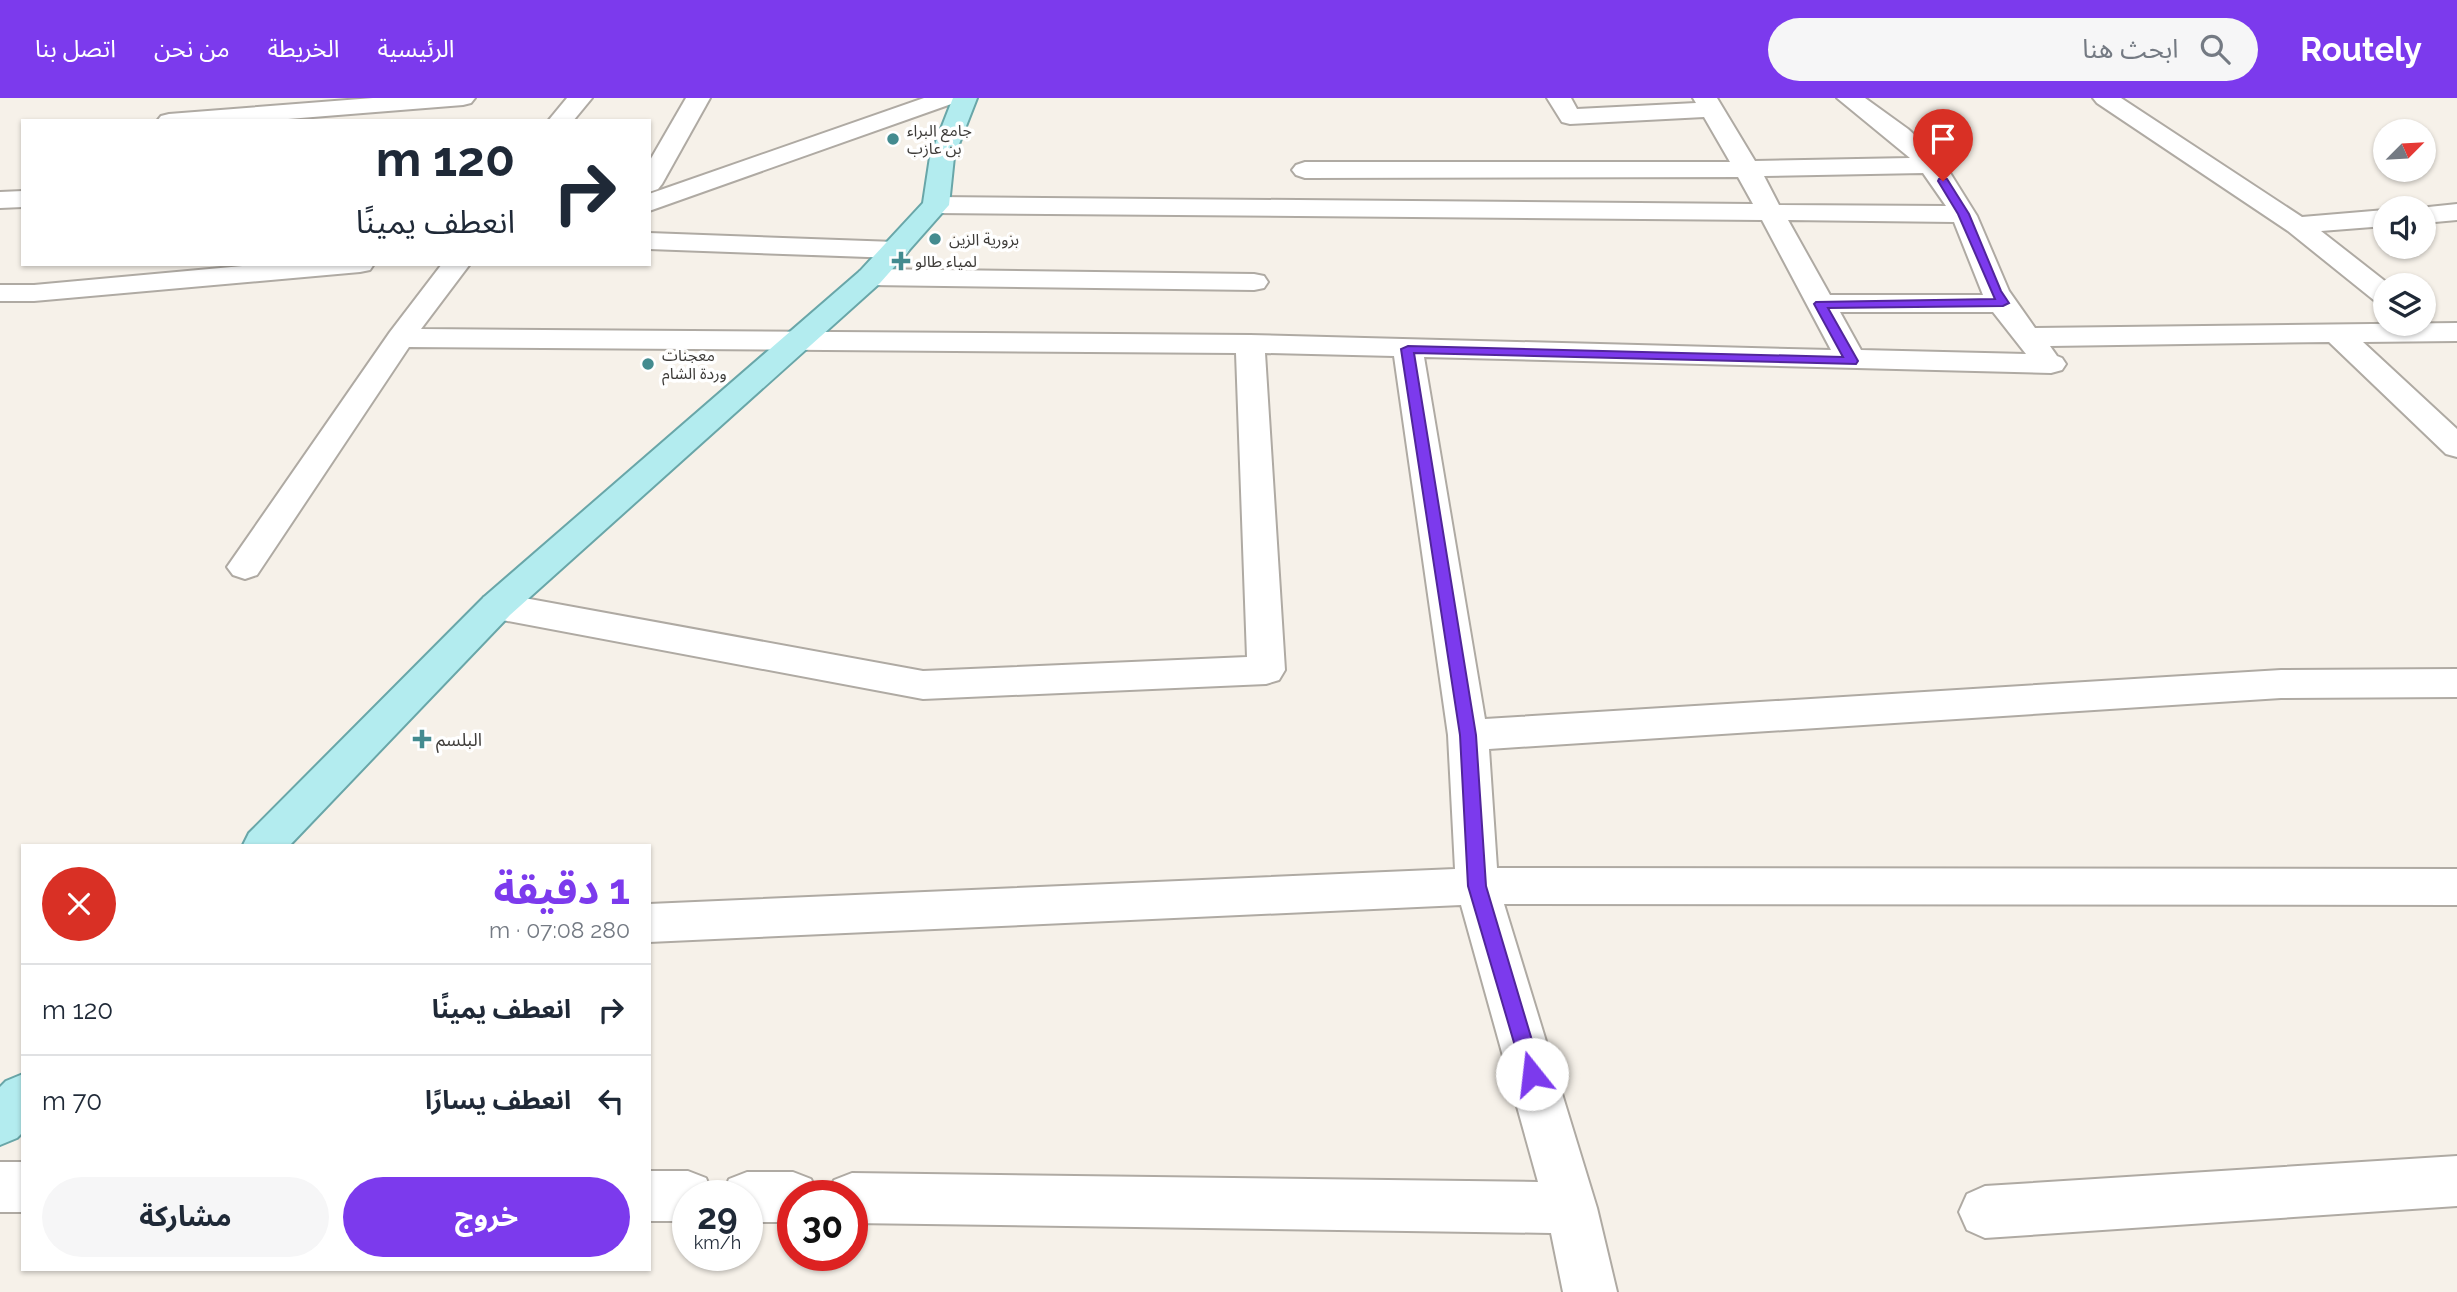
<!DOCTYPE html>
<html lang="ar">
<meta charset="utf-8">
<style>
body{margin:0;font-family:Raleway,"Noto Sans Arabic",sans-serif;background:#f6f6f7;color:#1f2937;direction:rtl;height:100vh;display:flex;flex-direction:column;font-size:26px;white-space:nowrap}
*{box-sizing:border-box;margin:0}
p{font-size:23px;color:#747a83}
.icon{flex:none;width:38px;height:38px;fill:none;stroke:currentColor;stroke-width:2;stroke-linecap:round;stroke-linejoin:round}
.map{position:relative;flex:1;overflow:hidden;direction:ltr}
.details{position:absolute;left:21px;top:746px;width:630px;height:427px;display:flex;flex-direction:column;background:#fff;border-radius:0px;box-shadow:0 2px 5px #0004;direction:rtl}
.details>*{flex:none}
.hud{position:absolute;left:21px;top:21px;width:630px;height:147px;border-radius:0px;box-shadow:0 2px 5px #0004;direction:rtl;background:#fff;color:#1f2937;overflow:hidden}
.needle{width:46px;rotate:66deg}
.buttons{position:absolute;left:2373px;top:21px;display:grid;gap:14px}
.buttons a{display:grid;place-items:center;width:63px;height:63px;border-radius:50%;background:#fff;box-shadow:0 2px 5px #0004;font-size:35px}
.speed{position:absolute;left:672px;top:1082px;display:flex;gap:14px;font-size:35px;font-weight:700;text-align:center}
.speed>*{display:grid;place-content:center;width:91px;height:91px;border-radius:50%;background:#fff;box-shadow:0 2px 5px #0004;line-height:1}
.speed small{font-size:18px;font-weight:400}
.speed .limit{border:10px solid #d22;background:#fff;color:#111}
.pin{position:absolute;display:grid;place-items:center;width:60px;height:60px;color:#fff;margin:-72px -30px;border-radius:50% 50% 50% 0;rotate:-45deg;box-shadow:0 0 7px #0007}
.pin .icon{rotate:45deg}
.me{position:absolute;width:77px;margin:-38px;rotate:344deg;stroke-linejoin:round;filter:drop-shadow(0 0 5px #0008)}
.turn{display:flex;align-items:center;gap:24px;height:147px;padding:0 21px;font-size:32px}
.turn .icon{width:91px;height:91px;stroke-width:2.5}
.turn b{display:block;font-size:49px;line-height:60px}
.round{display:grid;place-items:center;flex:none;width:74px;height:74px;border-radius:37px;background:#f6f6f7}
.summary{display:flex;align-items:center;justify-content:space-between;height:119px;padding:0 21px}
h1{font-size:42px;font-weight:700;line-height:52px;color:#7c3aed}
.button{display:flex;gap:14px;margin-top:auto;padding:14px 21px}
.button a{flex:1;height:80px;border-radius:42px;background:#7c3aed;color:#fff;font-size:28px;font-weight:700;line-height:80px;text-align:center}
.button a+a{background:#f6f6f7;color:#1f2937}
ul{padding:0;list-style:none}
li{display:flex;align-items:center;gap:21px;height:91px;padding:0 21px;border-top:2px solid #e0e1e3}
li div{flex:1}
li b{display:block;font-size:26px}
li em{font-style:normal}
header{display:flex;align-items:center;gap:42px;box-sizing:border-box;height:98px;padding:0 35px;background:#7c3aed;color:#fff}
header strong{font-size:33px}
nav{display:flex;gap:38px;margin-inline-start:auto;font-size:24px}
.search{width:490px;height:63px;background:#f6f6f7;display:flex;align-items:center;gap:18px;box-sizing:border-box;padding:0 24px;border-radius:38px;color:#747a83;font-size:26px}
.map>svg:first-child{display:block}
</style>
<header>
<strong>Routely</strong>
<div class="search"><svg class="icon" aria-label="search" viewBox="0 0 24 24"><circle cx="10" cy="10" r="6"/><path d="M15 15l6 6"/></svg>ابحث هنا</div>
<nav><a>الرئيسية</a><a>الخريطة</a><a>من نحن</a><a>اتصل بنا</a></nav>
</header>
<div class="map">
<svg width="2457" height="1194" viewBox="0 0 2457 1194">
<rect width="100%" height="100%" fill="#f6f1e9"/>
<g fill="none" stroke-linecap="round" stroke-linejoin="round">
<g stroke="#afaaa3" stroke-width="4">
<g id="minor">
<path d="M373,0h102l-4,5 -8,2 -200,16h-106l4,-5 8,-2z"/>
<path d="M567,0h25l-19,23h-25z"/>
<path d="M686,0h24l-48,86 -4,5 -9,3v-30z"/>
<path d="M924,0h34l-4,5 -305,108v-17z"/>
<path d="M1547,0h24l6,11 119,-6 -3,-5h24l38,63 155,-3 -73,-60h28l43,31 34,31 35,56 32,75 26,37 422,-5v18l-94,1 94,87v28l-11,-3 -117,-112 -279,4 7,10 5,2 4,6 -4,6 -11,3 -627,-16 61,362 796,-49 176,-1v28l-176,1 -792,51 8,119 960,1v36l-953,-1 93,304 20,84h-54l-12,-59 -699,-10v-28h-25l7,-15 18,-7 686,9 -77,-277 -812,37v-38l806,-35 -7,-134 -54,-379 -129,-3 20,317 -6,10 -13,4 -343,15 -426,-80 -13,-4 -5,-9 5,-9 13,-4 426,78 324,-14 -11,-304 -827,-6 -152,228 -12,4 -12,-4 -6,-8 163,-235 52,-68h28l-49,65 829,6 581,15 -69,-130 -826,-7 -9,-2 -4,-6 4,-6 9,-2 817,7 -15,-27 -433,1 -9,-3 -4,-5 4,-5 9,-3h425l-26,-45 -134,7 -8,-2zM1923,75l23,33 -167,-1 -15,-29zM1788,122l166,2 29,73h-153zM1840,214h153l33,42 -165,-4z"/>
<path d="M2093,0h28l181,119 83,-7v16l-64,5 69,54h-5v18l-10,-2 -87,-70 -191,-128z"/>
<path d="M23,93v16l-23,1v-16z"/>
<path d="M2457,106v16l-33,3v-15h-5z"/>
<path d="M649,135l246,9 10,2 4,6 -4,6 -10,2 -246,-9z"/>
<path d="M264,166h110l-4,6 -10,2 -326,29h-34v-16h34z"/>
<path d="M870,171l384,5 10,2 4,6 -4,6 -10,2 -384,-5 -10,-2 -4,-6 4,-6z"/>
<path d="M2457,1058v50l-472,32 -18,-8 -8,-18 8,-18 18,-8z"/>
<rect x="0" y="1064" width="23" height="50"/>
<path d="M649,1073h39l18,7 7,17h-25v26h-39z"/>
<path d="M747,1074h46l18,7 7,16h-25v27h-46v-27h-25l7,-16z"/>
</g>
</g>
<g stroke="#69a6a8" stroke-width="4">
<g id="major">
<path d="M953,0h24l-23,59 -5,48 -69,78 -370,332 -220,230h-47l6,-12 235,-236 376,-326 63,-68 7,-46z"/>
<path d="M23,976v58l-6,6 -17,7v-58l6,-6z"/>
</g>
</g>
<use href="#minor" fill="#fff" fill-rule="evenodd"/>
<use href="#major" fill="#b3ecef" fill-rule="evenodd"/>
</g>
<path fill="#7c3aed" stroke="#51269a" stroke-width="2" d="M1939,81h8l22,35 32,77 8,12 -6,3 -175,2 30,53 -2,3 -442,-11 62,382 10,151 56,188 -3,6 -7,3 -7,-3 -57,-194 -8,-151 -59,-386 7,-3 435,11 -29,-53 2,-2 179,-3 -37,-85 -20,-33z"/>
<g fill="#438b8f" stroke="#fff" stroke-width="2.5">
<circle cx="893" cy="41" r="7"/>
<circle cx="935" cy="141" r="7"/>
<path d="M897.5 152.5h7v7h7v7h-7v7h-7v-7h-7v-7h7z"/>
<circle cx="648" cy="266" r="7"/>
<path d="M418.5 630.5h7v7h7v7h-7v7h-7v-7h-7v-7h7z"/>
</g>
<g text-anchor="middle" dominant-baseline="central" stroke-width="7" stroke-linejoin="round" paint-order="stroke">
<g font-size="16" fill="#3e3c39" stroke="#fff" text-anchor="start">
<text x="907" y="32">جامع البراء<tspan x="907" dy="18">بن عازب</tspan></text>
<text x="949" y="141">بزورية الزين</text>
<text x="915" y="163">لمياء طالو</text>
<text x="662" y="257">معجنات<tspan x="662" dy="18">وردة الشام</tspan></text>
</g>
<g font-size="18" fill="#3e3c39" stroke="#fff" text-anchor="start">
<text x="436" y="641">البلسم</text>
</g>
</g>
</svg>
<div class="buttons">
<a><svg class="needle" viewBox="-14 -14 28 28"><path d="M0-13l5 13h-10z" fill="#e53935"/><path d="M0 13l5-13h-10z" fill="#747a83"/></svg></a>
<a><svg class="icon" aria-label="sound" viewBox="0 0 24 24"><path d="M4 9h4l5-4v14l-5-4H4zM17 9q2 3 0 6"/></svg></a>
<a><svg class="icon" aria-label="layers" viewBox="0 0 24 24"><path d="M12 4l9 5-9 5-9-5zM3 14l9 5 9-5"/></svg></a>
</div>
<div class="speed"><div>29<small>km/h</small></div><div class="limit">30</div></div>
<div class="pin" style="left:1943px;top:83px;background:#d93025"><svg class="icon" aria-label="arrive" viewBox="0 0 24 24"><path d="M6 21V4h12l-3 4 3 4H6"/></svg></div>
<svg class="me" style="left:1532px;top:976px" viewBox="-20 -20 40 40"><circle r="19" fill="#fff"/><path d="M0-13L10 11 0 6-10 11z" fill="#7c3aed"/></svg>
<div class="hud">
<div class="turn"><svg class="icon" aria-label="right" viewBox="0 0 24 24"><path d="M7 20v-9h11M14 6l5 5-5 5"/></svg><div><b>120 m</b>انعطف يمينًا</div></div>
</div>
<section class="details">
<div class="summary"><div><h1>1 دقيقة</h1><p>280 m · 07:08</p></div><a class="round" style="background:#d93025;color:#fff"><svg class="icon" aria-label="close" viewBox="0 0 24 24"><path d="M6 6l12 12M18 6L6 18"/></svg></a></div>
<ul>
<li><svg class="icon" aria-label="right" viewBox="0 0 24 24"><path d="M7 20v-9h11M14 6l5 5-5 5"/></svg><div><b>انعطف يمينًا</b></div><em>120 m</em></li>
<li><svg class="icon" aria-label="left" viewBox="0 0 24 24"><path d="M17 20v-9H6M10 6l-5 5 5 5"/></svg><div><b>انعطف يسارًا</b></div><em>70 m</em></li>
</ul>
<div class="button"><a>خروج</a><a>مشاركة</a></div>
</section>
</div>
